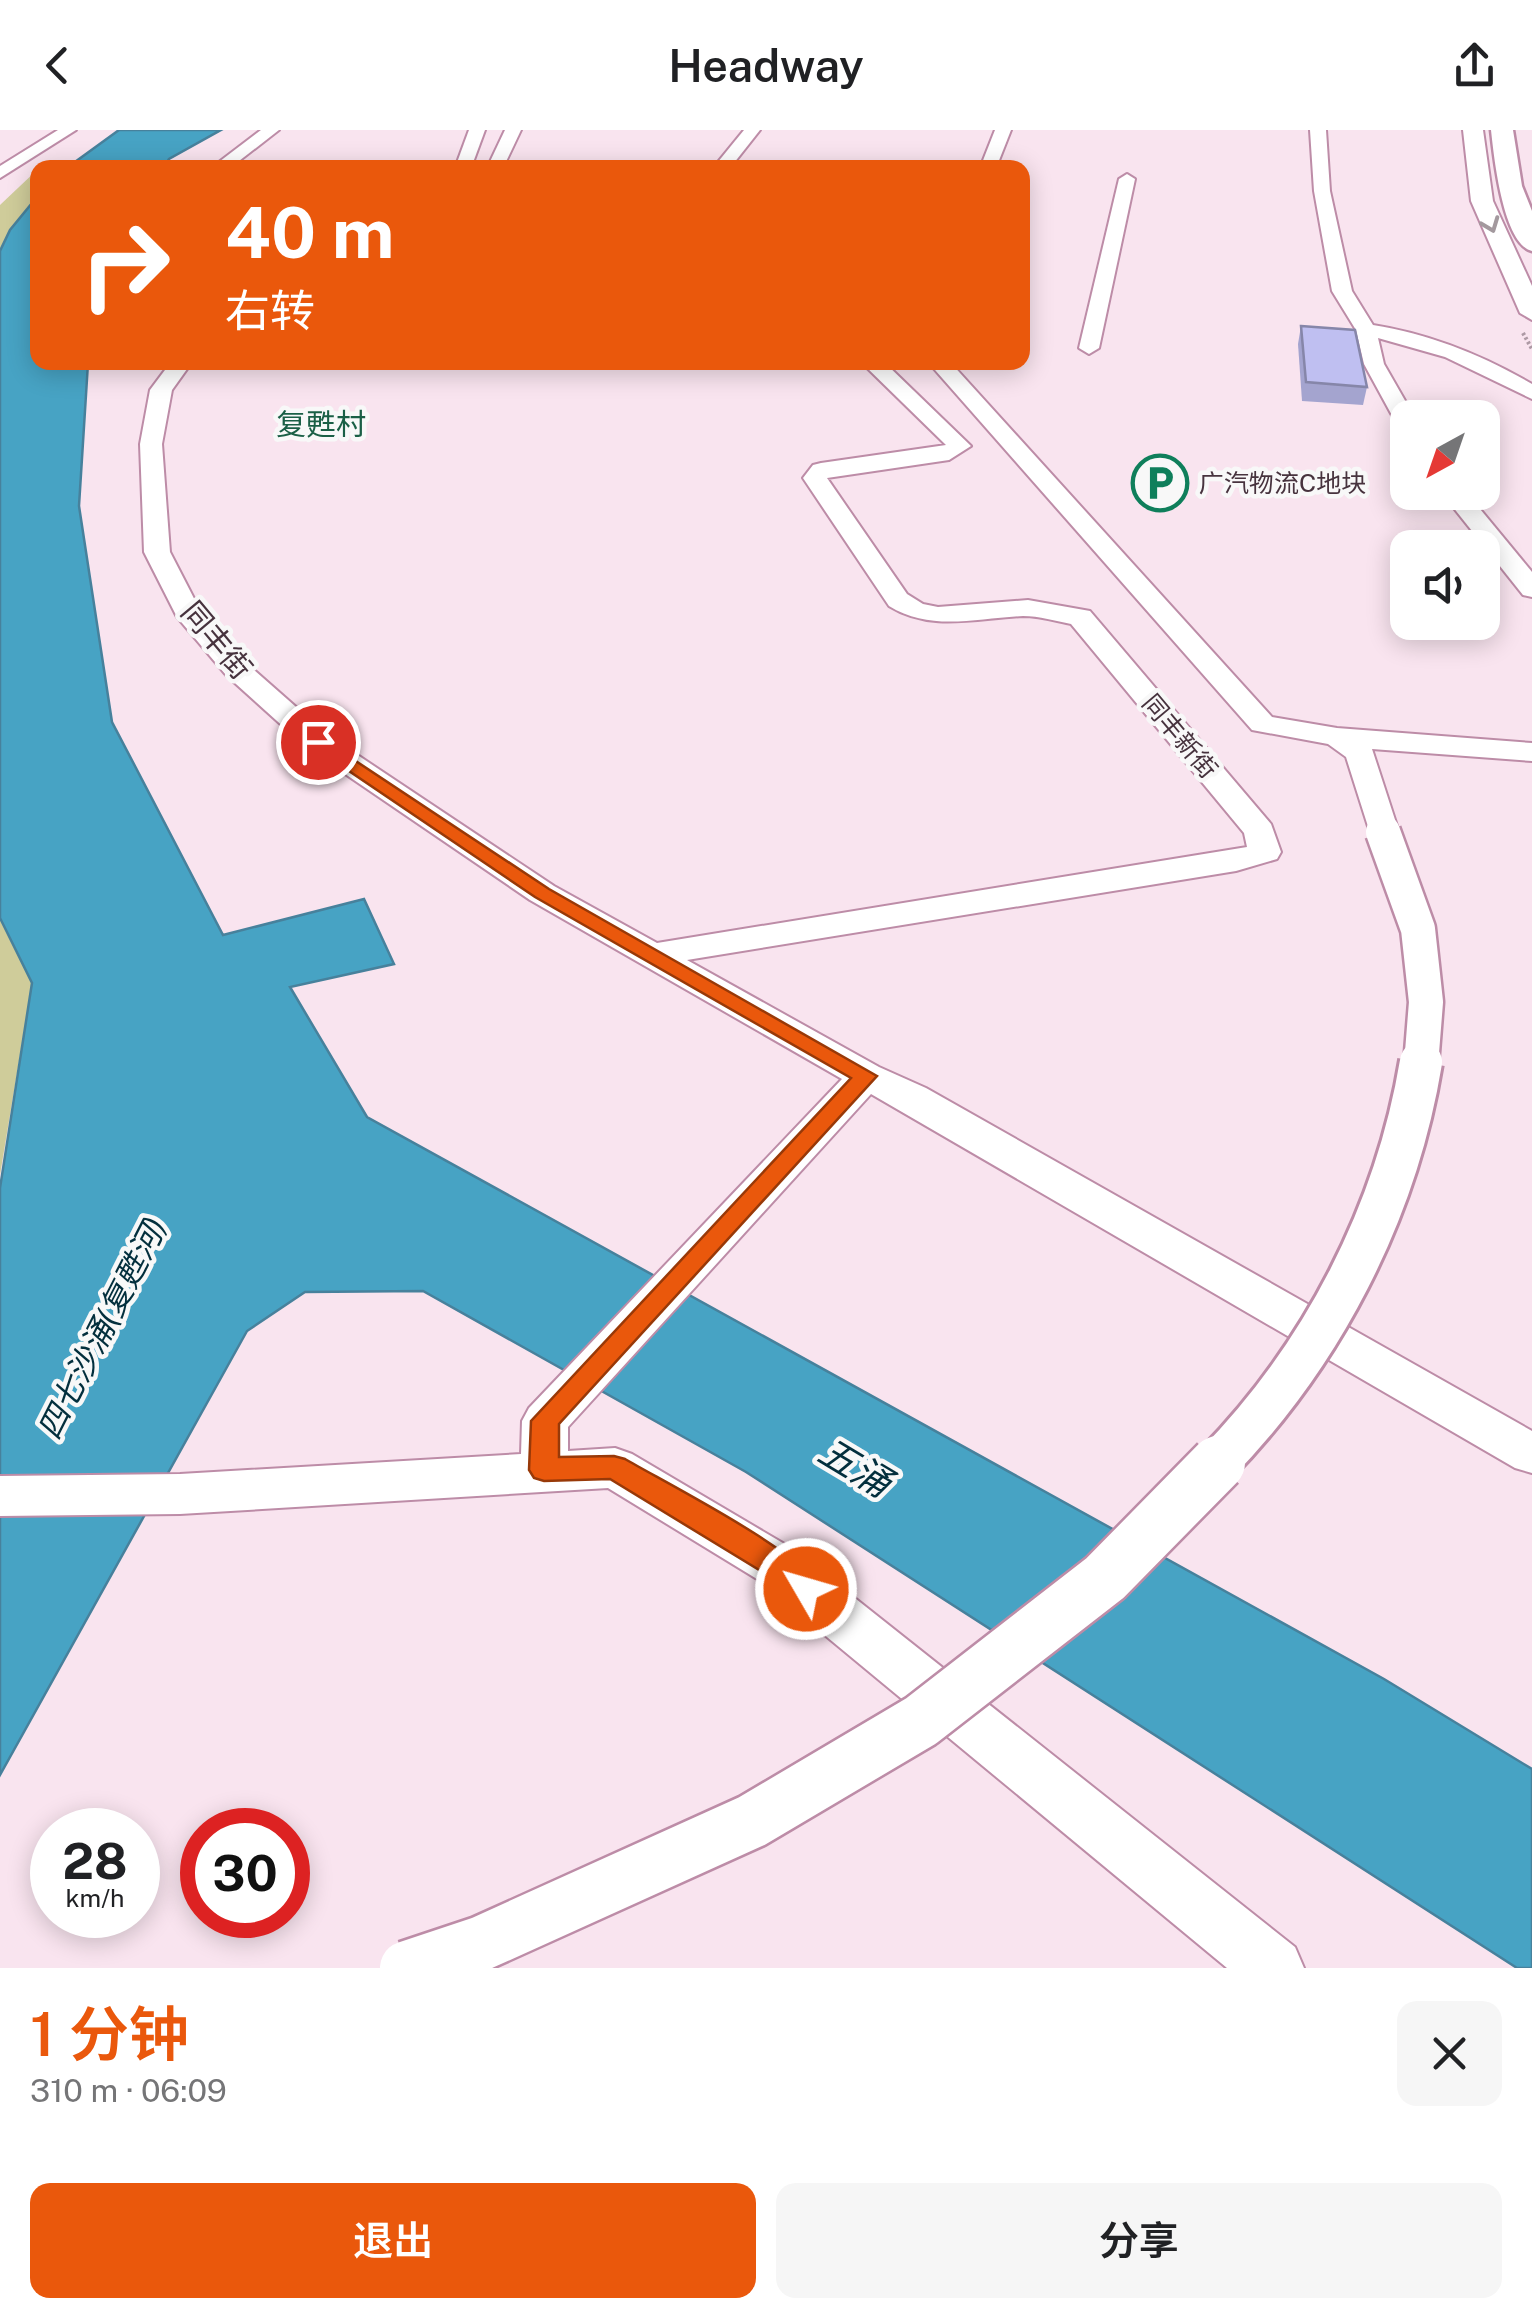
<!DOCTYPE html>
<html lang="zh">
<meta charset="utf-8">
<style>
body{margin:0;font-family:"Public Sans","Noto Sans SC",sans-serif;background:#f6f6f6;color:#202124;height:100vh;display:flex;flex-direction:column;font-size:38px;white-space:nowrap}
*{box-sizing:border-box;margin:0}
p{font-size:32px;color:#757577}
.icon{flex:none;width:55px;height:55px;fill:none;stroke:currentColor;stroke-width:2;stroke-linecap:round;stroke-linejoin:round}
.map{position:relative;height:1838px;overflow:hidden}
.panel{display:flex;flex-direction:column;background:#fff;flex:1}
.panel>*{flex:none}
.guide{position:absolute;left:30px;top:30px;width:1000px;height:210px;border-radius:20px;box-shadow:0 5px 25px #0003;background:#ea580c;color:#fff;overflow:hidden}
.needle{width:65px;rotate:220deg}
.buttons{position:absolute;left:1390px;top:270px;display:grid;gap:20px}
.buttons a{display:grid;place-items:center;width:110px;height:110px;border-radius:20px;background:#fff;box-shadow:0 5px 25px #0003;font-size:50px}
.speed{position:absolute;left:30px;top:1678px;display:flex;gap:20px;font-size:50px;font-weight:700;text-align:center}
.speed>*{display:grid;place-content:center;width:130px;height:130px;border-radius:50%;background:#fff;box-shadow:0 5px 25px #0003;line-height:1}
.speed small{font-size:25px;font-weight:400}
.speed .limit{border:15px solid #d22;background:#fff;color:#111}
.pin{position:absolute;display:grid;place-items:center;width:85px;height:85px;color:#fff;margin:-42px;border:5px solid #fff;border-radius:50%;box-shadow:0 2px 10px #0007}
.me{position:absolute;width:110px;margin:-55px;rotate:308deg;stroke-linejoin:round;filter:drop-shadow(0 0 8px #0008)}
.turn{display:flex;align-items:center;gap:35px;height:210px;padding:0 30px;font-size:45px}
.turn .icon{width:130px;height:130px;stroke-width:2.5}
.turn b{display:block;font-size:70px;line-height:85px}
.round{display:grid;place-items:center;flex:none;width:105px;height:105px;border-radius:20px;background:#f6f6f6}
.headline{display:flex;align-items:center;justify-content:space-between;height:170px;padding:0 30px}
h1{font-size:60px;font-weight:600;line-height:75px;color:#ea580c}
.primary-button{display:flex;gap:20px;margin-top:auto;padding:20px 30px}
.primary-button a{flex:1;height:115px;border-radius:20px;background:#ea580c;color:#fff;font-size:40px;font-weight:600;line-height:115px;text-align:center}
.primary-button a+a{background:#f6f6f6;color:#202124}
header{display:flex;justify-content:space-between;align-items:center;height:130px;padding:0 30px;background:#fff;font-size:45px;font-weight:600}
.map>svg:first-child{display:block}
</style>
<header><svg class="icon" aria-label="back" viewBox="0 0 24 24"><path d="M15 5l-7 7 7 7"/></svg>Headway<svg class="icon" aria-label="share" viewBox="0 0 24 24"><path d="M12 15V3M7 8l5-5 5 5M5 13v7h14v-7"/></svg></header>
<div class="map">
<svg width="1532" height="1838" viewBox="0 0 1532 1838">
<rect width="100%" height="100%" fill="#f9e4ef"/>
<g fill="#cfcc9a">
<path d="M37,40v27l-27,33 -10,21v-46z"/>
<path d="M0,788l32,65 -32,192z"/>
</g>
<g fill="#47a3c4" stroke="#47819c" stroke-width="2.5">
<path d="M119,0h102l-52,29 -5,8h-96z"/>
<path d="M37,67l1,165 50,1 -9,143 33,216 111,213 141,-36 30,65 -104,23 77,130 1017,562 148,90v199h-15l-771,-496 -323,-181 -118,1 -58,39 -247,444v-587l32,-205 -32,-65v-667l10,-21z"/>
</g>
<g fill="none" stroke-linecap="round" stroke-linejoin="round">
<g stroke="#bd8ca7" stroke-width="4">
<g id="minor">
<path d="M58,0h18l-76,48v-12z"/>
<path d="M261,0h18l-49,38h-19z"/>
<path d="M469,0h16l-14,38h-16z"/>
<path d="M505,0h16l-18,38h-16z"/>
<path d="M744,0h16l-30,38h-17z"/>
<path d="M995,0h16l-15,38h-16z"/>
<path d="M1310,0h16l4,61 22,100 21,34c57,9 109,30 159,59v15l-87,-42 -67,-19 6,26 31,54h-7v14l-8,-2 -36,-66 -8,-34 -24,-39 -18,-100z"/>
<path d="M1127,44l8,5 -36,169 -10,6 -10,-6 40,-169z"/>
<path d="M171,232h21l-20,28 -10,54 8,108 32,62 44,49 83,73 225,150 103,57 590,-96 -3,-14 -173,-209c-15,-3 -32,-8 -48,-8 -47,2 -92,16 -134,-10l-86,-128 10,-13 8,-2 125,-18 -85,-83h23l87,84 -22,14 -122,18 80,116 16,10 15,3 90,-7 62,11 181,213 10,28 -4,7 -41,12 -549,89 192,107 47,21 606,343v42l-17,-5 -644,-374 -303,333v24l47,-3 17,6 161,95 502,398 9,21h-77l-470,-389 -149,-91 -428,26 -180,2v-40l180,-2 341,-20 1,-33 7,-13 313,-329 -312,-179 -223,-152 -81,-73 -49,-58 -33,-65 -4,-108 10,-54z"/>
<path d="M928,232h22l322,355 65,11 195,15v18l-160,-12 27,83 -5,7h-22l-26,-82 -18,-13 -76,-14z"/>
<path d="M1441,362h25l66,80v25l-9,-2z"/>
</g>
</g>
<g stroke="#bd8ca7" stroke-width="4">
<path id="major" d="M1463,0h20l10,71 39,85v34l-12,-7 -49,-112z"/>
</g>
<g stroke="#bd8ca7" stroke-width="5">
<path id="highway" d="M1491,0h22l9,56 10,25v40c-29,-7 -38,-94 -41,-121z"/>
</g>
<path stroke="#ad99a4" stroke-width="4" stroke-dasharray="2.5 2.5" stroke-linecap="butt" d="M1523,203l9,16"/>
<use href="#minor" fill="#fff" fill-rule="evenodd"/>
<use href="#major" fill="#fff" fill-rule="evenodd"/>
<use href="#highway" fill="#fff" fill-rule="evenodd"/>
<g stroke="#bd8ca7" stroke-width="39" stroke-linecap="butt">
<path id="minor-bridge-far2" d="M1383,702l35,97 8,73 -5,63"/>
</g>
<g stroke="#bd8ca7" stroke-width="48" stroke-linecap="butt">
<path id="minor-bridge-far1" d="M1215,1335c107,-109 181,-252 206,-403"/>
</g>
<g stroke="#bd8ca7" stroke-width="59" stroke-linecap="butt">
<path id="minor-bridge" d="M407,1838l75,-25 270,-122 169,-100 184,-143 113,-115"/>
</g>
<use href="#minor-bridge-far2" stroke="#fff" stroke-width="34"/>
<use href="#minor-bridge-far1" stroke="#fff" stroke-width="42"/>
<use href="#minor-bridge" stroke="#fff" stroke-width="54"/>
</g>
<path fill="#a4a4cf" d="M1301,196l66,61 -4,18 -61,-4 -4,-57z"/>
<path fill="#bfbff1" stroke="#8686a9" stroke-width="2.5" d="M1301,196l54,4 12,57 -61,-5z"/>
<defs><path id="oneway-chevron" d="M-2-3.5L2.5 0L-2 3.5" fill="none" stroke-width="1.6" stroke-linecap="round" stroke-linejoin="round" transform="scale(2.5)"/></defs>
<use stroke="#a3999e" href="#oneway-chevron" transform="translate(1491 95) rotate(69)"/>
<path fill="#ea580c" stroke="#983908" stroke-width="2.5" d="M318,606l231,153 328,187 -318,348v33l55,-1 11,3c41,24 179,94 196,130l-4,10 -11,4 -11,-4 -31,-26 -154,-94 -66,2 -10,-3 -5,-8 2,-49 320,-343 -316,-181 -223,-151 -3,-4z"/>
<defs>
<g id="parking-ring" transform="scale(2.875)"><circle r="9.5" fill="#f8f8f8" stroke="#0f7f5b" stroke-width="1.5"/><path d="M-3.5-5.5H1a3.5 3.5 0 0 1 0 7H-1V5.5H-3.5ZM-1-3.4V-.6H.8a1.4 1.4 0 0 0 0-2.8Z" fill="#0f7f5b"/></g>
</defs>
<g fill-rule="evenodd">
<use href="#parking-ring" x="1160" y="353"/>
</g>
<g text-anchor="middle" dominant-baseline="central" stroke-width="9" stroke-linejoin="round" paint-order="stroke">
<g font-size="25" fill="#47333e" stroke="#f8f8f8" text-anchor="start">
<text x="1199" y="353">广汽物流C地块</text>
</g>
<g font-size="25" fill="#47333e" stroke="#f8f8f8">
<text transform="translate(1180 606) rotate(50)">同丰新街</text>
</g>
<g font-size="30" fill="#1a5f46" stroke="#f8f8f8">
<text x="321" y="294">复甦村</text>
</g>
<g font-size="30" fill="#47333e" stroke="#f8f8f8">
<text transform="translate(217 510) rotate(50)">同丰街</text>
</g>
<g font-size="32" font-style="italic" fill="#032f3d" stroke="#f8f8f8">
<text transform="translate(102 1198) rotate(-63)">四七沙涌(复甦河)</text>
</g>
<g font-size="38" font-style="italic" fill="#032f3d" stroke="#f8f8f8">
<text transform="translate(855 1337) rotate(31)">五涌</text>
</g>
</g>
</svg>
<div class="buttons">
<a><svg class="needle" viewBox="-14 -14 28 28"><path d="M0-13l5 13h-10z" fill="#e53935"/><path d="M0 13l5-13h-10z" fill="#757577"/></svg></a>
<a><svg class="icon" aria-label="sound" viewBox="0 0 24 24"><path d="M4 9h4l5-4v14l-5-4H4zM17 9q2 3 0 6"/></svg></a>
</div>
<div class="speed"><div>28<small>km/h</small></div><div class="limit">30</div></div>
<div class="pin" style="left:318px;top:612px;background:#d93025"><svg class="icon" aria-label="arrive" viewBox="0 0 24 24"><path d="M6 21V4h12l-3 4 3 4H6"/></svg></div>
<svg class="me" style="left:806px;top:1459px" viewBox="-20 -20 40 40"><circle r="17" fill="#ea580c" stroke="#fff" stroke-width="3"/><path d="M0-11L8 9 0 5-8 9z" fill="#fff"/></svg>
<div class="guide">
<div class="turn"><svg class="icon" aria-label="right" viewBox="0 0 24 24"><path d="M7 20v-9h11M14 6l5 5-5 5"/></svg><div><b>40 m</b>右转</div></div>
</div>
</div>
<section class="panel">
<div class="headline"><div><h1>1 分钟</h1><p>310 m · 06:09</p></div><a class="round"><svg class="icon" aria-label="close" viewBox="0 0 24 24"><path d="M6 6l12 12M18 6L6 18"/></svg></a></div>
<div class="primary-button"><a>退出</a><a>分享</a></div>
</section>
